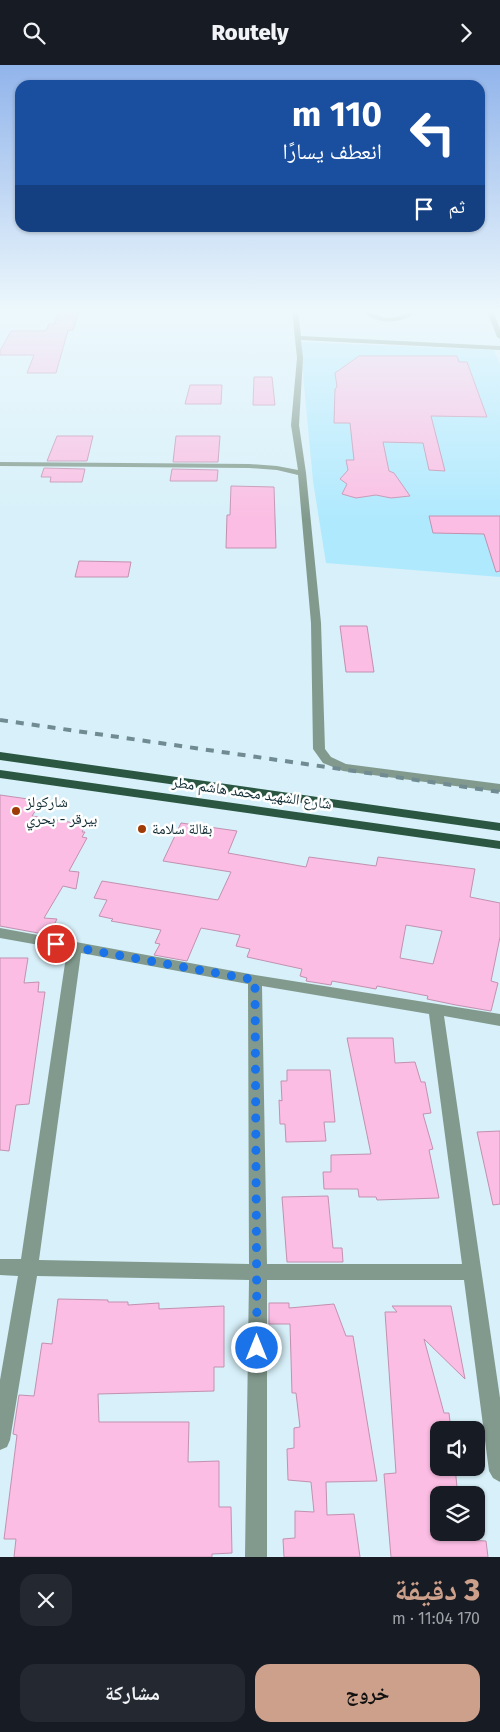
<!DOCTYPE html>
<html lang="ar">
<meta charset="utf-8">
<style>
body{margin:0;font-family:"Fira Sans","Noto Naskh Arabic",sans-serif;background:#242831;color:#f1f3f6;direction:rtl;height:100vh;display:flex;flex-direction:column;font-size:19px;white-space:nowrap}
*{box-sizing:border-box;margin:0}
p{font-size:16px;color:#9ea1a6}
.icon{flex:none;width:28px;height:28px;fill:none;stroke:currentColor;stroke-width:2;stroke-linecap:round;stroke-linejoin:round}
.map{position:relative;height:1492px;overflow:hidden;direction:ltr}
.sheet{display:flex;flex-direction:column;background:#171b24;flex:1}
.sheet>*{flex:none}
.guide{position:absolute;left:15px;top:15px;width:470px;height:152px;border-radius:15px;box-shadow:0 1px 4px #0004;direction:rtl;background:#1a4fa0;color:#fff;overflow:hidden}
.buttons{position:absolute;left:430px;top:1356px;display:grid;gap:10px}
.buttons a{display:grid;place-items:center;width:55px;height:55px;border-radius:10px;background:#171b24;box-shadow:0 1px 4px #0004;font-size:25px}
.pin{position:absolute;display:grid;place-items:center;width:42px;height:42px;color:#fff;margin:-21px;border:2px solid #fff;border-radius:50%;box-shadow:0 1px 5px #0007}
.me{position:absolute;width:55px;margin:-28px;rotate:0deg;stroke-linejoin:round;filter:drop-shadow(0 0 4px #0008)}
.turn{display:flex;align-items:center;gap:18px;height:105px;padding:0 20px;font-size:22px}
.turn .icon{width:65px;height:65px;stroke-width:2.5}
.turn b{display:block;font-size:35px;line-height:42px}
.then{display:flex;align-items:center;height:48px;padding:0 20px;background:#0003;gap:10px;font-size:19px}
.round{display:grid;place-items:center;flex:none;width:52px;height:52px;border-radius:15px;background:#242831}
.summary{display:flex;align-items:center;justify-content:space-between;height:85px;padding:0 20px}
h1{font-size:30px;font-weight:800;line-height:38px;color:#cca08a}
.action{display:flex;gap:10px;margin-top:auto;padding:10px 20px}
.action a{flex:1;height:58px;border-radius:15px;background:#cca08a;color:#111;font-size:20px;font-weight:800;line-height:58px;text-align:center}
.action a+a{background:#242831;color:#f1f3f6}
header{display:flex;justify-content:space-between;align-items:center;height:65px;padding:0 20px;background:#171b24;font-size:22px;font-weight:800}
.map>svg:first-child{display:block}
</style>
<header><svg class="icon" aria-label="forward" viewBox="0 0 24 24"><path d="M9 5l7 7-7 7"/></svg>Routely<svg class="icon" aria-label="search" viewBox="0 0 24 24"><circle cx="10" cy="10" r="6"/><path d="M15 15l6 6"/></svg></header>
<div class="map">
<svg width="500" height="1492" viewBox="0 0 500 1492">
<rect width="100%" height="100%" fill="#d7f0f9"/>
<path fill="#afe9fe" d="M300,277l194,8 6,14v213l-174,-14 -13,-82z"/>
<g fill="#fbbde3" stroke="#c391b0" fill-rule="evenodd">
<path d="M58,246h21l-6,19h-5l-12,43h-29l7,-18h-34v-4l11,-20h35l3,-7h6z"/>
<path d="M359,291h98l2,6h8l20,55 -56,-1 14,55 -16,-1 -6,-27 -40,-1 6,29 5,2 16,23 -19,2 -15,-3 -20,3 -14,-4 5,-10 -7,-5 8,-9 -2,-10h8l-4,-37h-16l1,-34 2,-2 -2,-14z"/>
<path d="M254,312h18l3,28h-22z"/>
<path d="M190,320h32l-1,19h-36z"/>
<path d="M57,371h36l-6,25h-40z"/>
<path d="M176,371h44l-2,26h-45z"/>
<path d="M44,403l41,1 -3,13h-32l1,-5h-10z"/>
<path d="M172,404l46,1 -1,11h-47z"/>
<path d="M231,421l43,1 2,61h-50l1,-33h3z"/>
<path d="M429,451h71v55l-4,1 -12,-38 -51,-1z"/>
<path d="M79,496l52,1 -3,15h-53z"/>
<path d="M340,561h27l7,46h-28z"/>
<path d="M0,730l42,6 -10,15 49,8 -1,3 4,1 -2,4h3l-3,5 5,1 -18,33 10,1 -3,17 -13,-3 -19,32 13,1 -8,16 -49,-9z"/>
<path d="M181,758l56,8 -9,22 78,14 3,-10 67,9 2,-9 97,12 -5,28 30,6v34l-9,44 7,2 -7,28 -35,-6 -29,-6 1,-3 -51,-10 -1,3 -44,-8 -1,4 -25,-4 1,-3 -7,-2 2,-7 -55,-12 3,-8 -14,-3 4,-11 -39,-7 -14,33 -33,-6 6,-11 -5,-1 6,-13 -50,-9 2,-2 -14,-3 8,-16 -13,-2 8,-17 116,19 13,-28 -68,-11zM406,860l36,6 -9,33 -33,-6z"/>
<path d="M0,893h28l-4,25 15,-1 -1,10h7l-16,112 -13,1 -7,46 -9,-1z"/>
<path d="M347,973h46l2,25 20,-1 6,20h4l6,31 -8,1 10,35 -4,1 10,48 -62,2 -1,-3h-17l-1,-8h-34l-1,-17h8v-17l40,-1z"/>
<path d="M287,1005h43l5,52h-11l2,19 -40,1 -1,-18h-5l-1,-24 3,1 -1,-20h6z"/>
<path d="M500,1066v73l-7,1 -16,-73z"/>
<path d="M328,1131l5,52h9l1,14h-56l-5,-65z"/>
<path d="M58,1234l50,1v2h20v3l31,-2v6l65,-3v61h-10v24l-116,3 1,28h90l-1,40 31,-1v46h12l1,46 -20,1v3h-198l2,-18h-12l13,-104 -4,-1 6,-39 15,1 8,-53 10,1z"/>
<path d="M269,1238h20v5l45,-4 12,32h7l24,145 -51,1 1,33 27,-1 6,43h-76l-1,-18 12,-1v-27l19,1 -3,-30 -23,-2 -1,-31 7,-1v-20l6,-1 -4,-34h-4l-2,-69h-21z"/>
<path d="M392,1241h59l14,73 -41,-40 20,74h5l2,17h-12v37h16l2,20 -18,1v45h25l2,7 20,1 2,16h-97l-7,-83 12,-1 -11,-161h12z"/>
</g>
<g fill="none" stroke-linecap="round" stroke-linejoin="round">
<g fill="#829a8d" fill-rule="evenodd">
<path d="M292,246h6l3,25 199,10v4l-199,-10 2,18 -4,67 7,48 15,150 4,126 6,8 15,7 154,20v8l-157,-21 -20,-8 -10,-14 -2,-126 -13,-148 -21,-5 -28,-2 -249,-2v-4l249,2 28,2 21,4 -7,-45 6,-67z"/>
<path d="M362,246c10,0 17,7 27,7 11,0 18,-7 28,-7 -14,14 -41,14 -55,0z"/>
<path d="M487,246h6l7,18v10l-3,-2z"/>
<path d="M0,863l255,47 245,39v12l-56,-10 56,382v84l-7,-4 -4,-7 -25,-191h-197v277h-22l4,-277 -212,-4 -27,164 -3,7 -7,3v-70l18,-104 -18,-1v-16h21l46,-309 -67,-12zM81,888l167,31 1,280 -210,-4zM262,921l167,28 33,250h-195z"/>
</g>
<g fill="#2b5742" fill-rule="evenodd">
<path d="M0,687l500,71v8l-500,-71z"/>
<path d="M0,705l500,71v8l-500,-71z"/>
</g>
<path stroke="#718b93" stroke-width="4" stroke-dasharray="8 8" stroke-linecap="butt" d="M0,655l500,72"/>
</g>
<linearGradient id="sky" x2="0" y2="1"><stop stop-color="#91b4eb"/><stop offset="0.54" stop-color="#edf8fc"/><stop offset="1" stop-color="#edf8fc" stop-opacity="0"/></linearGradient>
<rect width="500" height="455" fill="url(#sky)"/>
<g fill="none" stroke-linecap="round" stroke-linejoin="round">
<path stroke="#1a73e8" stroke-width="9" stroke-dasharray="0 16.2" d="M56,879l199,36 2,368"/>
</g>
<g fill="#9f3b07" stroke="#fff" stroke-width="2">
<circle cx="16" cy="746" r="5"/>
<circle cx="142" cy="764" r="5"/>
</g>
<g text-anchor="middle" dominant-baseline="central" stroke-width="5" stroke-linejoin="round" paint-order="stroke">
<g font-size="15" fill="#102b33" stroke="#fff">
<text transform="translate(252 728) rotate(8)">شارع الشهيد محمد هاشم مطر</text>
</g>
<g font-size="15" fill="#102b33" stroke="#fff" text-anchor="start">
<text x="26" y="737">شاركولز<tspan x="26" dy="17">بيرقر - بحري</tspan></text>
<text x="152" y="764">بقالة سلامة</text>
</g>
</g>
</svg>
<div class="buttons">
<a><svg class="icon" aria-label="sound" viewBox="0 0 24 24"><path d="M4 9h4l5-4v14l-5-4H4zM17 9q2 3 0 6"/></svg></a>
<a><svg class="icon" aria-label="layers" viewBox="0 0 24 24"><path d="M12 4l9 5-9 5-9-5zM3 14l9 5 9-5"/></svg></a>
</div>
<div class="pin" style="left:56px;top:879px;background:#d93025"><svg class="icon" aria-label="arrive" viewBox="0 0 24 24"><path d="M6 21V4h12l-3 4 3 4H6"/></svg></div>
<svg class="me" style="left:257px;top:1283px" viewBox="-20 -20 40 40"><circle r="17" fill="#1a73e8" stroke="#fff" stroke-width="3"/><path d="M0-11L8 9 0 5-8 9z" fill="#fff"/></svg>
<div class="guide">
<div class="turn"><svg class="icon" aria-label="left" viewBox="0 0 24 24"><path d="M17 20v-9H6M10 6l-5 5 5 5"/></svg><div><b>110 m</b>انعطف يسارًا</div></div>
<div class="then">ثم<svg class="icon" aria-label="arrive" viewBox="0 0 24 24"><path d="M6 21V4h12l-3 4 3 4H6"/></svg></div>
</div>
</div>
<section class="sheet">
<div class="summary"><div><h1>3 دقيقة</h1><p>170 m · 11:04</p></div><a class="round"><svg class="icon" aria-label="close" viewBox="0 0 24 24"><path d="M6 6l12 12M18 6L6 18"/></svg></a></div>
<div class="action"><a>خروج</a><a>مشاركة</a></div>
</section>
